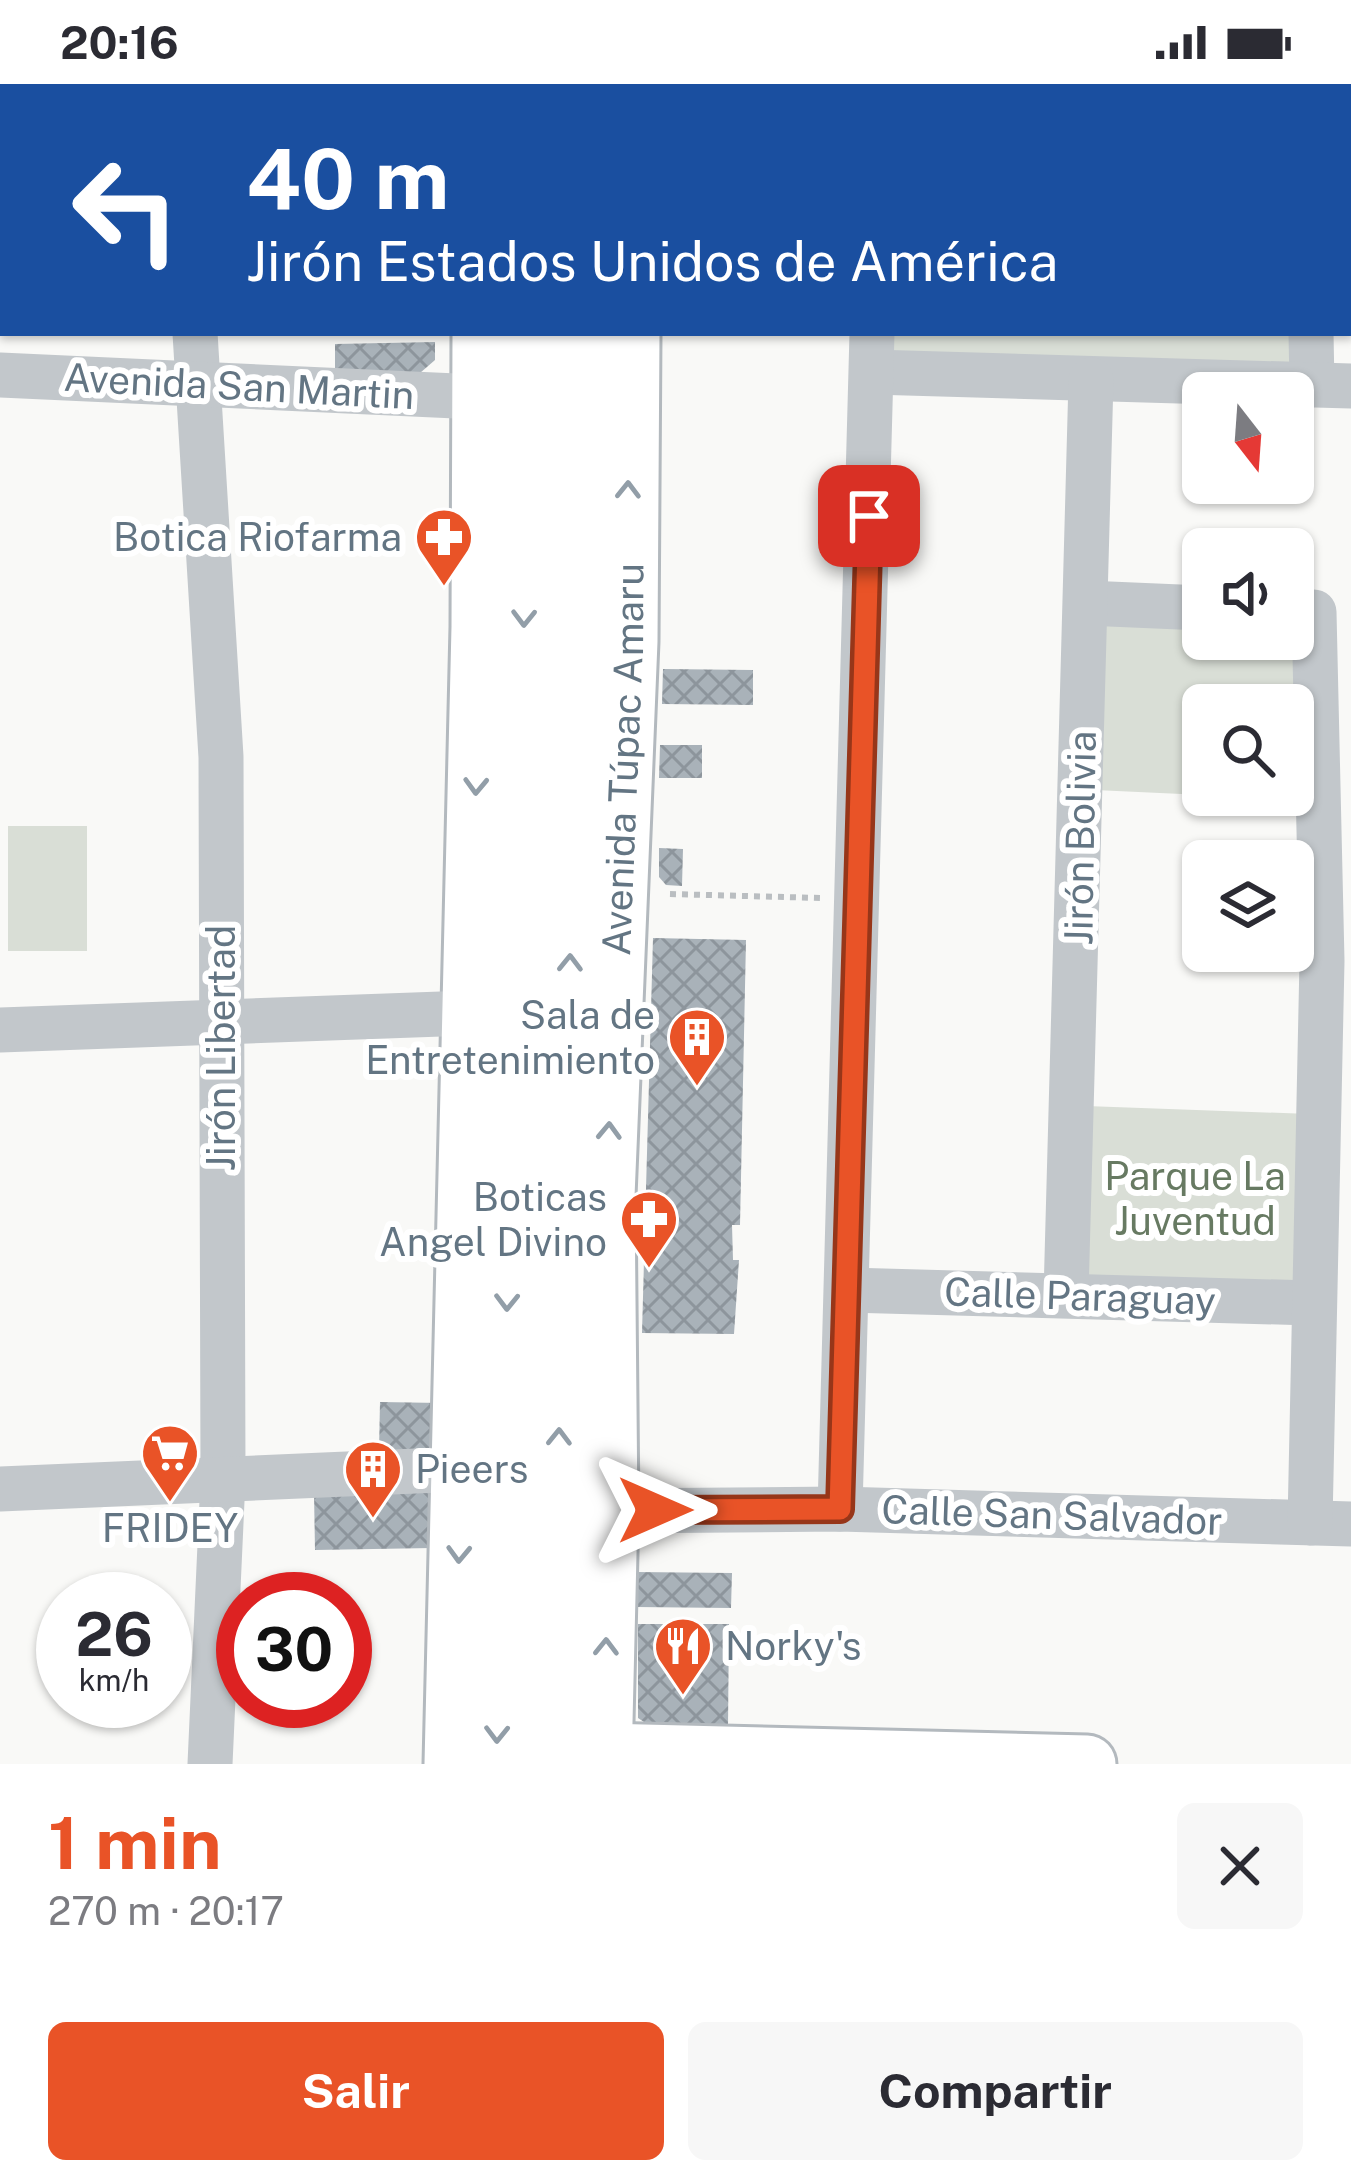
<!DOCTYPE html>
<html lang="es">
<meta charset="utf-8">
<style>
body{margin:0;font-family:"Public Sans",sans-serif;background:#f7f7f7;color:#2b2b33;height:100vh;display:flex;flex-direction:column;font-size:45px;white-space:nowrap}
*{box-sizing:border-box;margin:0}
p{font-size:39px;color:#7c7c81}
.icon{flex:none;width:66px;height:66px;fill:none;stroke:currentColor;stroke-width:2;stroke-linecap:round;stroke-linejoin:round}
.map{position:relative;height:1680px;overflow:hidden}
.side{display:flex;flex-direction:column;background:#fff;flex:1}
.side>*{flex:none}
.hud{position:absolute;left:0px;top:0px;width:1353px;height:252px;box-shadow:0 3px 9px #0004;background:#1a4fa0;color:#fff;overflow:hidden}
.needle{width:78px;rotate:163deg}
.buttons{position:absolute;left:1182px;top:288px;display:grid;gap:24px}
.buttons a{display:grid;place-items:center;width:132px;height:132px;border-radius:18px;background:#fff;box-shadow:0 3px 9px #0004;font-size:60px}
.speed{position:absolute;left:36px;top:1488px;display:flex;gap:24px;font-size:60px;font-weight:700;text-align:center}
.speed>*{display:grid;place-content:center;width:156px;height:156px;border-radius:50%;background:#fff;box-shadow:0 3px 9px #0004;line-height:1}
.speed small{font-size:30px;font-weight:400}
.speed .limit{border:18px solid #d22;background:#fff;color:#111}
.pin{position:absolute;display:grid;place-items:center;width:102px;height:102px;color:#fff;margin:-51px;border-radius:24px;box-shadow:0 6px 18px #0006}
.me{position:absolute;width:132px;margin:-66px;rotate:90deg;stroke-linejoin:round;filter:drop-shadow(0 0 9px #0008)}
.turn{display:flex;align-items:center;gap:42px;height:252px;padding:0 48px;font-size:54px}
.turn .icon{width:156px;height:156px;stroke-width:2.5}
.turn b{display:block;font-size:84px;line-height:102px}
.round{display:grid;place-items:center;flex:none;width:126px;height:126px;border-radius:18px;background:#f7f7f7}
.overview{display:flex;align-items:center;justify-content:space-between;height:204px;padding:0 48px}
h1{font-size:72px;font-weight:700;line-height:90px;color:#e95327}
.primary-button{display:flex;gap:24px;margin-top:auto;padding:24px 48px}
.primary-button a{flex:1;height:138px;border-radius:18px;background:#e95327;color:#fff;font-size:48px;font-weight:700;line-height:138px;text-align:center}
.primary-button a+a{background:#f7f7f7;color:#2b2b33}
.status{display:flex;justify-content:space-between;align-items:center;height:84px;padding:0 60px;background:#fff;direction:ltr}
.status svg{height:33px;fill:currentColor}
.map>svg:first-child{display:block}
</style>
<div class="status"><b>20:16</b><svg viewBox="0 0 49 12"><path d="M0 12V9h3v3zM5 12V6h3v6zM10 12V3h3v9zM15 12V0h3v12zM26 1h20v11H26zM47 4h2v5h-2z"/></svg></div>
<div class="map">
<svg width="1351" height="1680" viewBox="0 0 1351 1680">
<defs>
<pattern id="building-cross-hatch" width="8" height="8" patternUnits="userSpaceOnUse" patternTransform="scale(3)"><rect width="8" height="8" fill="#a9b2b9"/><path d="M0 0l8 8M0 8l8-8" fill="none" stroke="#8d959c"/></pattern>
</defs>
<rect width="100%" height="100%" fill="#f9f9f7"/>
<g fill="#d9ded6">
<path d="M893,249h399l9,34 -408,-15z"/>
<path d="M1099,530l104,3v22h90l14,160 -102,-4h88v-90h-90v90l-108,-5z"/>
<rect x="8" y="742" width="79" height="125"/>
<path d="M1086,1022l224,8 -8,174 -221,-5z"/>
</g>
<g fill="url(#building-cross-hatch)">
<path d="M435,258v18l-15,13 -85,1v-30z"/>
<path d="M663,585l90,1v35l-91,-1z"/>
<path d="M660,661h42v33h-43z"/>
<path d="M659,764l24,1 -1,37 -16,-1 -7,-8z"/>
<path d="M653,854l93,2 -6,285h-8l1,35h6l-5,74 -92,-1z"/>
<path d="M380,1318l61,1v48h-62z"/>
<path d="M432,1405v59l-117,2 -1,-58z"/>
<path d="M636,1488l96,1 -1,35 -96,-1z"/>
<path d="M638,1540h91l-1,102h-78l-12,-8z"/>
</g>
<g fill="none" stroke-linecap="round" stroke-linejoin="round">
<g stroke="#b3b9be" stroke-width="63">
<g id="major">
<path d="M489,3v-3"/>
<path d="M637,3v-3"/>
<path d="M603,1668l484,12"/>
<path d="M453,1680l27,-1137 1,-294"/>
<path id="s1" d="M603,1680l6,-253 -3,-315 23,-555 2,-308"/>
</g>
</g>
<g stroke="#b3b8bc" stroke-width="72">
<g id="highway">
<path d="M538,3v-3"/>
<path d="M590,3v-3"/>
<path d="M496,1680l36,-1431"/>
<path d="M551,1680l33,-1431"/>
</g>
</g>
<path stroke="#babec1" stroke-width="6" stroke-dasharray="6 6" stroke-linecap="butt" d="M670,810l151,4"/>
<g stroke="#c2c7cb" stroke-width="45">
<path d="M167,0l1,3"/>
<path d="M1161,0l3,3"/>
<path d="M875,3v-3"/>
<path d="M195,249l26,424 2,722 -13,285"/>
<path d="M1311,249l1,52"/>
<path d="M872,288l479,14"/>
<path d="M0,291l478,22"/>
<path d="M1086,519l117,5"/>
<path d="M0,946l469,-17"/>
<path d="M848,1206l463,13"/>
<path d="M1066,1211l25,-915"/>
<path d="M0,1405l462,-20"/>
<path d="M840,1425l32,-1176"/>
<path d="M609,1427l231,-2 511,15"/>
<path d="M1310,1439l12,-562 -8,-349"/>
</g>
<use href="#major" stroke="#fff" stroke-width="57"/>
<use href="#highway" stroke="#fff" stroke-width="66"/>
</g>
<defs><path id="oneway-chevron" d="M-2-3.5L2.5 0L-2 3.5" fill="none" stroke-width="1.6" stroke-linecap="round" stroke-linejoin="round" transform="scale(3)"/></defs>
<g stroke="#929ea8">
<use href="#oneway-chevron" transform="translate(628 406) rotate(-89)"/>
<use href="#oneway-chevron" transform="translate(524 534) rotate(91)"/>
<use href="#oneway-chevron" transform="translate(476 702) rotate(92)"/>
<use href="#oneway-chevron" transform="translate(570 879) rotate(-89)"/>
<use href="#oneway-chevron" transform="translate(609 1047) rotate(-88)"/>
<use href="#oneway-chevron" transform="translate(507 1218) rotate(91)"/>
<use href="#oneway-chevron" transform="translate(559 1353) rotate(-89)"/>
<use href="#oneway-chevron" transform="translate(459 1470) rotate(92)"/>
<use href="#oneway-chevron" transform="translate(606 1563) rotate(-89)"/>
<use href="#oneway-chevron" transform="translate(497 1650) rotate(91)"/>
</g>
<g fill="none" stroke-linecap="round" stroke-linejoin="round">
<g stroke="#973619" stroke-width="30">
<path id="route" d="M655,1426l185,-1 29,-993"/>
</g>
<use href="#route" stroke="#e95327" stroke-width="21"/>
</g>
<defs>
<g id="pharmacy-pin" transform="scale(3)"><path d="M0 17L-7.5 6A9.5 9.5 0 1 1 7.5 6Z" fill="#e95327" stroke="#fff"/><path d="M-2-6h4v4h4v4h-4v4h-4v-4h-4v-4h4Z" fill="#fff"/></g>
<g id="building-pin" transform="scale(3)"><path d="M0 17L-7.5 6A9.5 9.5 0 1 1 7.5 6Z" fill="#e95327" stroke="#fff"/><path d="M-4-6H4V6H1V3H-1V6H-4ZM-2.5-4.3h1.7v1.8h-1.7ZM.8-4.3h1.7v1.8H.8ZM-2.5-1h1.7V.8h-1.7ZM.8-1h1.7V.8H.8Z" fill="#fff"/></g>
<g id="supermarket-pin" transform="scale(3)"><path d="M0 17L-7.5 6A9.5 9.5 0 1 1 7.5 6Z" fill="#e95327" stroke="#fff"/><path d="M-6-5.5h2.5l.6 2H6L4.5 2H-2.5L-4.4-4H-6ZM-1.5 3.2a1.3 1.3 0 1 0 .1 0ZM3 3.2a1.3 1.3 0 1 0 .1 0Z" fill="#fff"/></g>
<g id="restaurant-pin" transform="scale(3)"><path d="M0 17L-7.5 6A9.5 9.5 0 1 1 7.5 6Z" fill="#e95327" stroke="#fff"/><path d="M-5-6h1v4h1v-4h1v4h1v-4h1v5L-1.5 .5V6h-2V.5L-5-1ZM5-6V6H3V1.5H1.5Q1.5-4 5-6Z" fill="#fff"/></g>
</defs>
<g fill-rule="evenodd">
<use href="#pharmacy-pin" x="444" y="453"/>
<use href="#building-pin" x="697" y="953"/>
<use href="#pharmacy-pin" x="649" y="1135"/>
<use href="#supermarket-pin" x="170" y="1369"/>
<use href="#building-pin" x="373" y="1385"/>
<use href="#restaurant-pin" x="683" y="1562"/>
</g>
<g text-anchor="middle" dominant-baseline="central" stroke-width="12" stroke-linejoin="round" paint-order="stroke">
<g font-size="39" fill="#637583" stroke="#fff">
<text transform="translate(239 302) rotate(3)">Avenida San Martin</text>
<text stroke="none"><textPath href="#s1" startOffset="1005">Avenida Túpac Amaru</textPath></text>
<text transform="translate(1080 754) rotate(-89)">Jirón Bolivia</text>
<text transform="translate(221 964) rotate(-90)">Jirón Libertad</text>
<text transform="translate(1080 1212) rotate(2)">Calle Paraguay</text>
<text transform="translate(1052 1431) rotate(2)">Calle San Salvador</text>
</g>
<g font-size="39" fill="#637583" stroke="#fff" text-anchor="end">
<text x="402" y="453">Botica Riofarma</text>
<text x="655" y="931">Sala de<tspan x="655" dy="45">Entretenimiento</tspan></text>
<text x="607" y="1113">Boticas<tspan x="607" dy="45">Angel Divino</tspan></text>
<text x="415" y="1385" text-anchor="start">Pieers</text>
<text x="170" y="1444" text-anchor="middle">FRIDEY</text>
<text x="725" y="1562" text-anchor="start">Norky's</text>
</g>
<g font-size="39" fill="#677a62" stroke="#fff">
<text x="1195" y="1092">Parque La<tspan x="1195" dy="45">Juventud</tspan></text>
</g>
</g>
</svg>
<div class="buttons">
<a><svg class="needle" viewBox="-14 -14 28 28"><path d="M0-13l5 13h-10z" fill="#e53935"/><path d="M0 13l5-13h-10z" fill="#7c7c81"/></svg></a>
<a><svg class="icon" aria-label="sound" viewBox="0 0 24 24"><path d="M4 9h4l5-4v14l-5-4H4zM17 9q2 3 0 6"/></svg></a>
<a><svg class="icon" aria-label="search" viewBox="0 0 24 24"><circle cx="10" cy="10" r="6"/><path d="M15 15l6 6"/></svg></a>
<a><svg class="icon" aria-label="layers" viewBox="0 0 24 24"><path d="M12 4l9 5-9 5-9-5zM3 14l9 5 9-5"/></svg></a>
</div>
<div class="speed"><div>26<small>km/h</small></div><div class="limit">30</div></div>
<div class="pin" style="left:869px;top:432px;background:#d93025"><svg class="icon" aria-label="arrive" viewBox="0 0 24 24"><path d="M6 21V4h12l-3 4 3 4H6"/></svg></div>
<svg class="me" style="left:655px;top:1426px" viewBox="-20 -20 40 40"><path d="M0-17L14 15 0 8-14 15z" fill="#e95327" stroke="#fff" stroke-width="4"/></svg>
<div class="hud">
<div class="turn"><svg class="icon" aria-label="left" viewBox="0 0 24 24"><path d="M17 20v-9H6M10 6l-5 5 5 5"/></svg><div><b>40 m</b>Jirón Estados Unidos de América</div></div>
</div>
</div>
<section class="side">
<div class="overview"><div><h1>1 min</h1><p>270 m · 20:17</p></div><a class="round"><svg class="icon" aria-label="close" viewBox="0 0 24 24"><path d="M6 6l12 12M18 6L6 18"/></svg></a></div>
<div class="primary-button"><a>Salir</a><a>Compartir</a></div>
</section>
